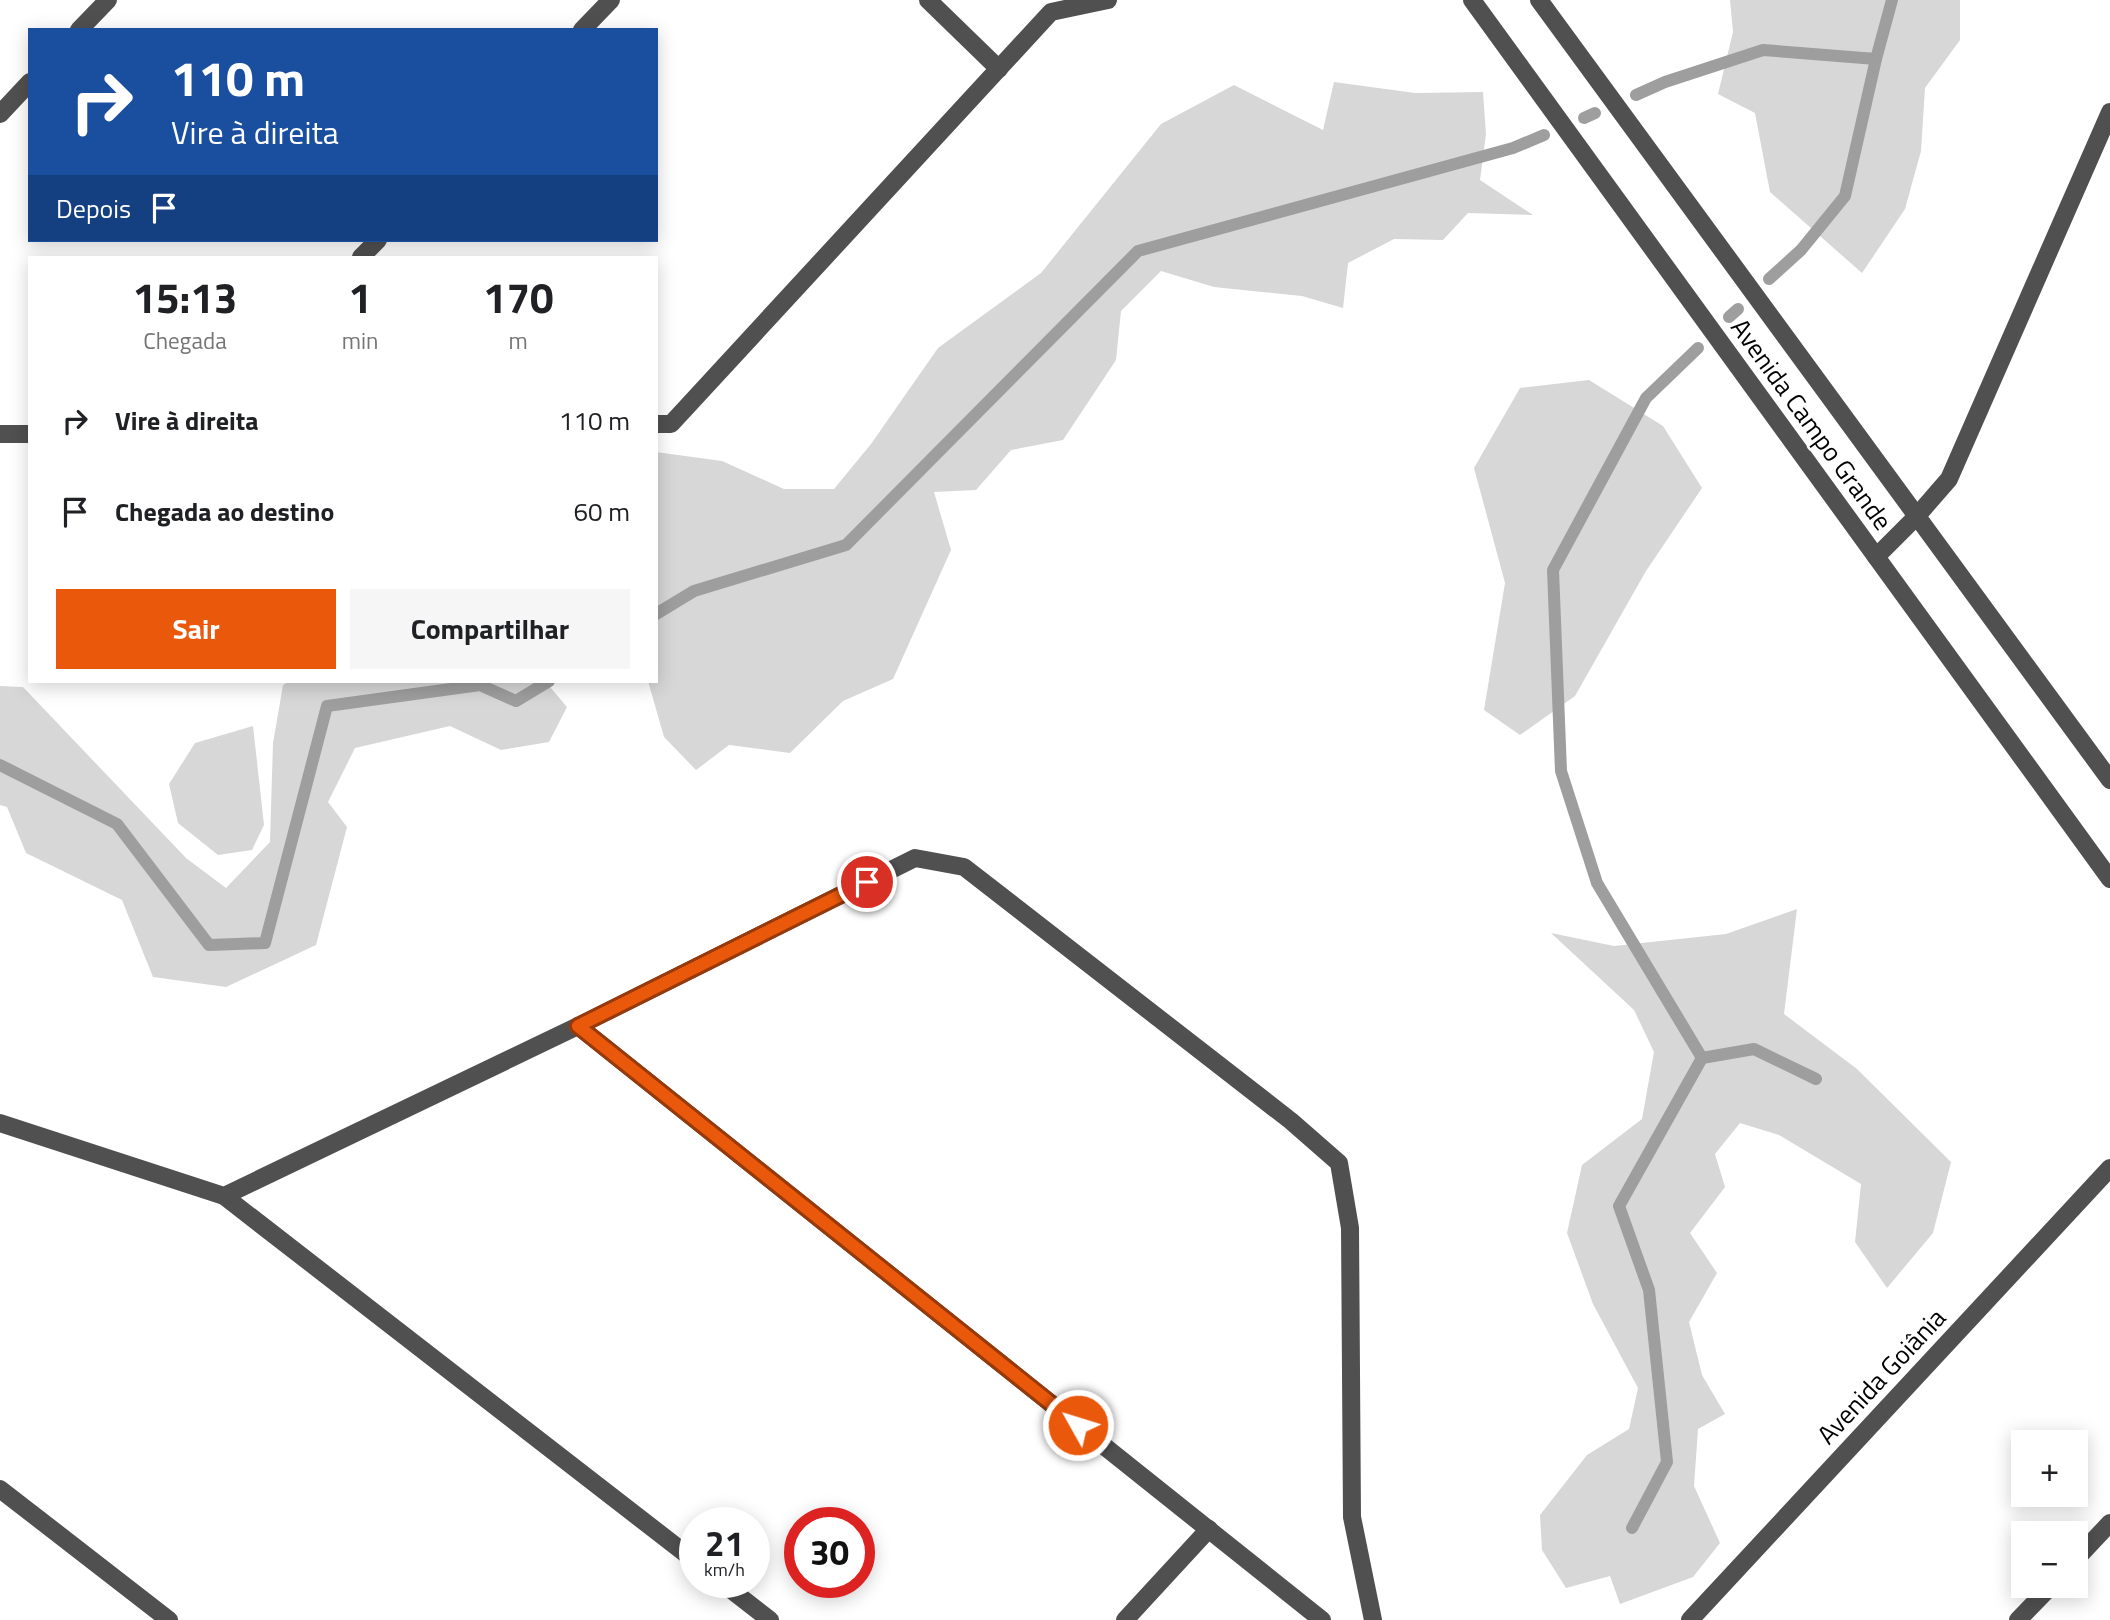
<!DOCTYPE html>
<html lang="pt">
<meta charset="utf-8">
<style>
body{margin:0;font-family:"Titillium Web",sans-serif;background:#f6f6f6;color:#202124;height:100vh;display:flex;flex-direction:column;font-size:26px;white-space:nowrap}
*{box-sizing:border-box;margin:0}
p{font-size:23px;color:#757577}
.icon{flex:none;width:38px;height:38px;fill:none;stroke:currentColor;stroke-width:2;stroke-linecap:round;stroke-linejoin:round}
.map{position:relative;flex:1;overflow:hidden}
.details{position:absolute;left:28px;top:256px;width:630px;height:427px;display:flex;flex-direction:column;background:#fff;border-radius:0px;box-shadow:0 4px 18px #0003}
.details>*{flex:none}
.top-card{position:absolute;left:28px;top:28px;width:630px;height:214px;border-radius:0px;box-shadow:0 4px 18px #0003;background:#1a4fa0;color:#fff;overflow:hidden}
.buttons{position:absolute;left:2011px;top:1430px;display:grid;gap:14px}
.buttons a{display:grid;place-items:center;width:77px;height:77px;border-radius:0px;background:#fff;box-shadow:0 4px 18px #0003;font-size:35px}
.speed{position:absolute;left:679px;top:1507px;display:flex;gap:14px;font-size:35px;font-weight:700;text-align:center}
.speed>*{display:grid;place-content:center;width:91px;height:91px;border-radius:50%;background:#fff;box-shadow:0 4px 18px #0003;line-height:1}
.speed small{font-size:18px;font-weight:400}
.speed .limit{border:10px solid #d22;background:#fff;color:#111}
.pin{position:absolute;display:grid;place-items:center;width:60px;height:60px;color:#fff;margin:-30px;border:4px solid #fff;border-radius:50%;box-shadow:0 2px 7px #0007}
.me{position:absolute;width:77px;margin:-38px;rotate:309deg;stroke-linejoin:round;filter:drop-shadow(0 0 5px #0008)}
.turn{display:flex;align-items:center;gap:24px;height:147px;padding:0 28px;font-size:32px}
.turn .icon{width:91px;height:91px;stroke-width:2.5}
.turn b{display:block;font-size:49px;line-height:60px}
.then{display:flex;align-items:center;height:66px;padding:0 28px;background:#0003;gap:14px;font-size:26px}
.eta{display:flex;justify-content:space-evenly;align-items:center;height:119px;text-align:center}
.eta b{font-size:42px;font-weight:700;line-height:49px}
.primary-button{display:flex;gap:14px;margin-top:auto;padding:14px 28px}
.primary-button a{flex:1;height:80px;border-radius:0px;background:#ea580c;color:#fff;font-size:28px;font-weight:700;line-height:80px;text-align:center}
.primary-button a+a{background:#f6f6f6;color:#202124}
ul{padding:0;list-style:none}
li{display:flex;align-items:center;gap:21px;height:91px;padding:0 28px}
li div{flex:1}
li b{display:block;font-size:26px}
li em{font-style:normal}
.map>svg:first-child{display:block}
</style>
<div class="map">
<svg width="2110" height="1620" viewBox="0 0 2110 1620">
<rect width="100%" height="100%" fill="#fff"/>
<g fill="#d7d7d7">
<path d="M1730,0h230v40l-35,48 -4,63 -16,58 -43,64 -92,-81 -15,-79 -37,-19 15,-62z"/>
<path d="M1334,82l81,11 68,-1 3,42 -6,46 53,35 -65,-2 -25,27 -49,-1 -46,24 -5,45 -41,-12 -88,-9 -53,-16 -40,40 -5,49 -53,80 -52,10 -35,40 -42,2 17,58 -58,129 -50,22 -53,52 -61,-8 -33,25 -32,-33 -16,-56h8v-229l66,9 62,28h50l37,-45 67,-96 103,-75 120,-149 73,-39 89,45z"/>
<path d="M1589,380l74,46 39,62 -56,83 -71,125 -55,39 -36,-25 21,-127 -31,-115 46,-80z"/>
<path d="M290,681h255l22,26 -18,35 -48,8 -51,-24 -95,22 -27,54 19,25 -31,118 -90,42 -73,-10 -31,-77 -96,-47 -19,-46 -7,-2v-119l23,1 163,171 40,30 44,-46 3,-99 10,-58z"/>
<path d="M253,726l11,99 -12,25 -34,5 -40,-32 -9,-39 26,-41z"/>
<path d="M1797,909l-13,105 73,55 94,93 -18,71 -46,55 -32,-46 6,-58 -82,-49 -39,-12 -25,31 10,33 -35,46 27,40 -28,49 13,53 23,39 -27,15 -4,57 26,57 -27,34 -73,27 -10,-28 -44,12 -24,-38 -2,-35 47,-60 42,-26 9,-41 -45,-84 -26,-71 15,-68 60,-46 12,-67 -20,-42 -83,-77 63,13 112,-12z"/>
</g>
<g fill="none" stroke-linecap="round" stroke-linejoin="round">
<g stroke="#9e9e9e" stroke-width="12">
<path d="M1636,95l29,-13 98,-32 113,9 16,-59"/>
<path d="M1584,118l11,-5"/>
<path d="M1769,279l32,-29 44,-54 31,-137"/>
<path d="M1729,317l9,-8"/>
<path d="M656,614l38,-23 152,-46 292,-294 375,-103 31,-13"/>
<path d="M0,765l117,59 92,121 56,-2 62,-237 153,-21 36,16 33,-20"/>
<path d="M1702,1058l52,-9 62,30"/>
<path d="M1632,1528l35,-66 -18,-172 -30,-84 83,-148 -105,-175 -36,-112 -8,-201 93,-172 52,-50"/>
</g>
<g stroke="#505050" stroke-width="18">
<path d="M928,0l71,69"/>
<path d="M1472,0l638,879"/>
<path d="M1539,0l571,780"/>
<path d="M79,30l29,-30"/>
<path d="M582,30l29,-30"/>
<path d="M0,114l30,-32"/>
<path d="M361,257l17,-17"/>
<path d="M656,424h15l380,-412 57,-12"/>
<path d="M0,434h30"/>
<path d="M1876,557l40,-40 33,-38 161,-367"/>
<path d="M578,1026l744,594"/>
<path d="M0,1123l224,73 354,-170 337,-168 49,9 327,254 48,42 11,65 2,289 21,103"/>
<path d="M224,1196l471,365"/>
<path d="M0,1489l169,131"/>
<path d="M2076,1559l34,-36"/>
<path d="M721,1582l49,38"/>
<path d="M1125,1620l84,-91"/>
<path d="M1690,1620l420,-452"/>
<path d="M2018,1620l33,-34"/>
</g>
</g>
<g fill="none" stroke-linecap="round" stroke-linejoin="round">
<g stroke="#983908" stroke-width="18">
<path id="route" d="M867,882l-289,144 500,399"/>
</g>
<use href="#route" stroke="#ea580c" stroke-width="12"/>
</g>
<g text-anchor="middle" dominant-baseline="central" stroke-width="5" stroke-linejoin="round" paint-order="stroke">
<g font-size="26" fill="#000" stroke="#fff">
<text transform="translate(1812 424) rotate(54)">Avenida Campo Grande</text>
<text transform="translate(1881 1376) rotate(-47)">Avenida Goiânia</text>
</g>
</g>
</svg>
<div class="buttons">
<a>+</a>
<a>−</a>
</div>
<div class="speed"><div>21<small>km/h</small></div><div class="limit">30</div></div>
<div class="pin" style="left:867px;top:882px;background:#d93025"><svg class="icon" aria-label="arrive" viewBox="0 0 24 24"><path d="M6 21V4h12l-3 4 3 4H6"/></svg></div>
<svg class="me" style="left:1078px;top:1425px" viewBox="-20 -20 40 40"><circle r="17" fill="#ea580c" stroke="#fff" stroke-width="3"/><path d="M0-11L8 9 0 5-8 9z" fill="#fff"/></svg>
<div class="top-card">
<div class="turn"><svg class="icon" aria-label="right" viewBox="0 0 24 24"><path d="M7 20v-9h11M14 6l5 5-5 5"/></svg><div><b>110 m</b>Vire à direita</div></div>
<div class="then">Depois<svg class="icon" aria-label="arrive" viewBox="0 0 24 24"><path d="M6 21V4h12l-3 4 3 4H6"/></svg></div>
</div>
<section class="details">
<div class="eta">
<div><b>15:13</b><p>Chegada</p></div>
<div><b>1</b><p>min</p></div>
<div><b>170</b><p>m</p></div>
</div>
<ul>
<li><svg class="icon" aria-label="right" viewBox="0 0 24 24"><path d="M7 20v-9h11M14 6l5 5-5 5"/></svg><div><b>Vire à direita</b></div><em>110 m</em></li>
<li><svg class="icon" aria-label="arrive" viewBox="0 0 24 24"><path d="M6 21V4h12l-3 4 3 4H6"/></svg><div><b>Chegada ao destino</b></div><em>60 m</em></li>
</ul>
<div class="primary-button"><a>Sair</a><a>Compartilhar</a></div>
</section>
</div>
